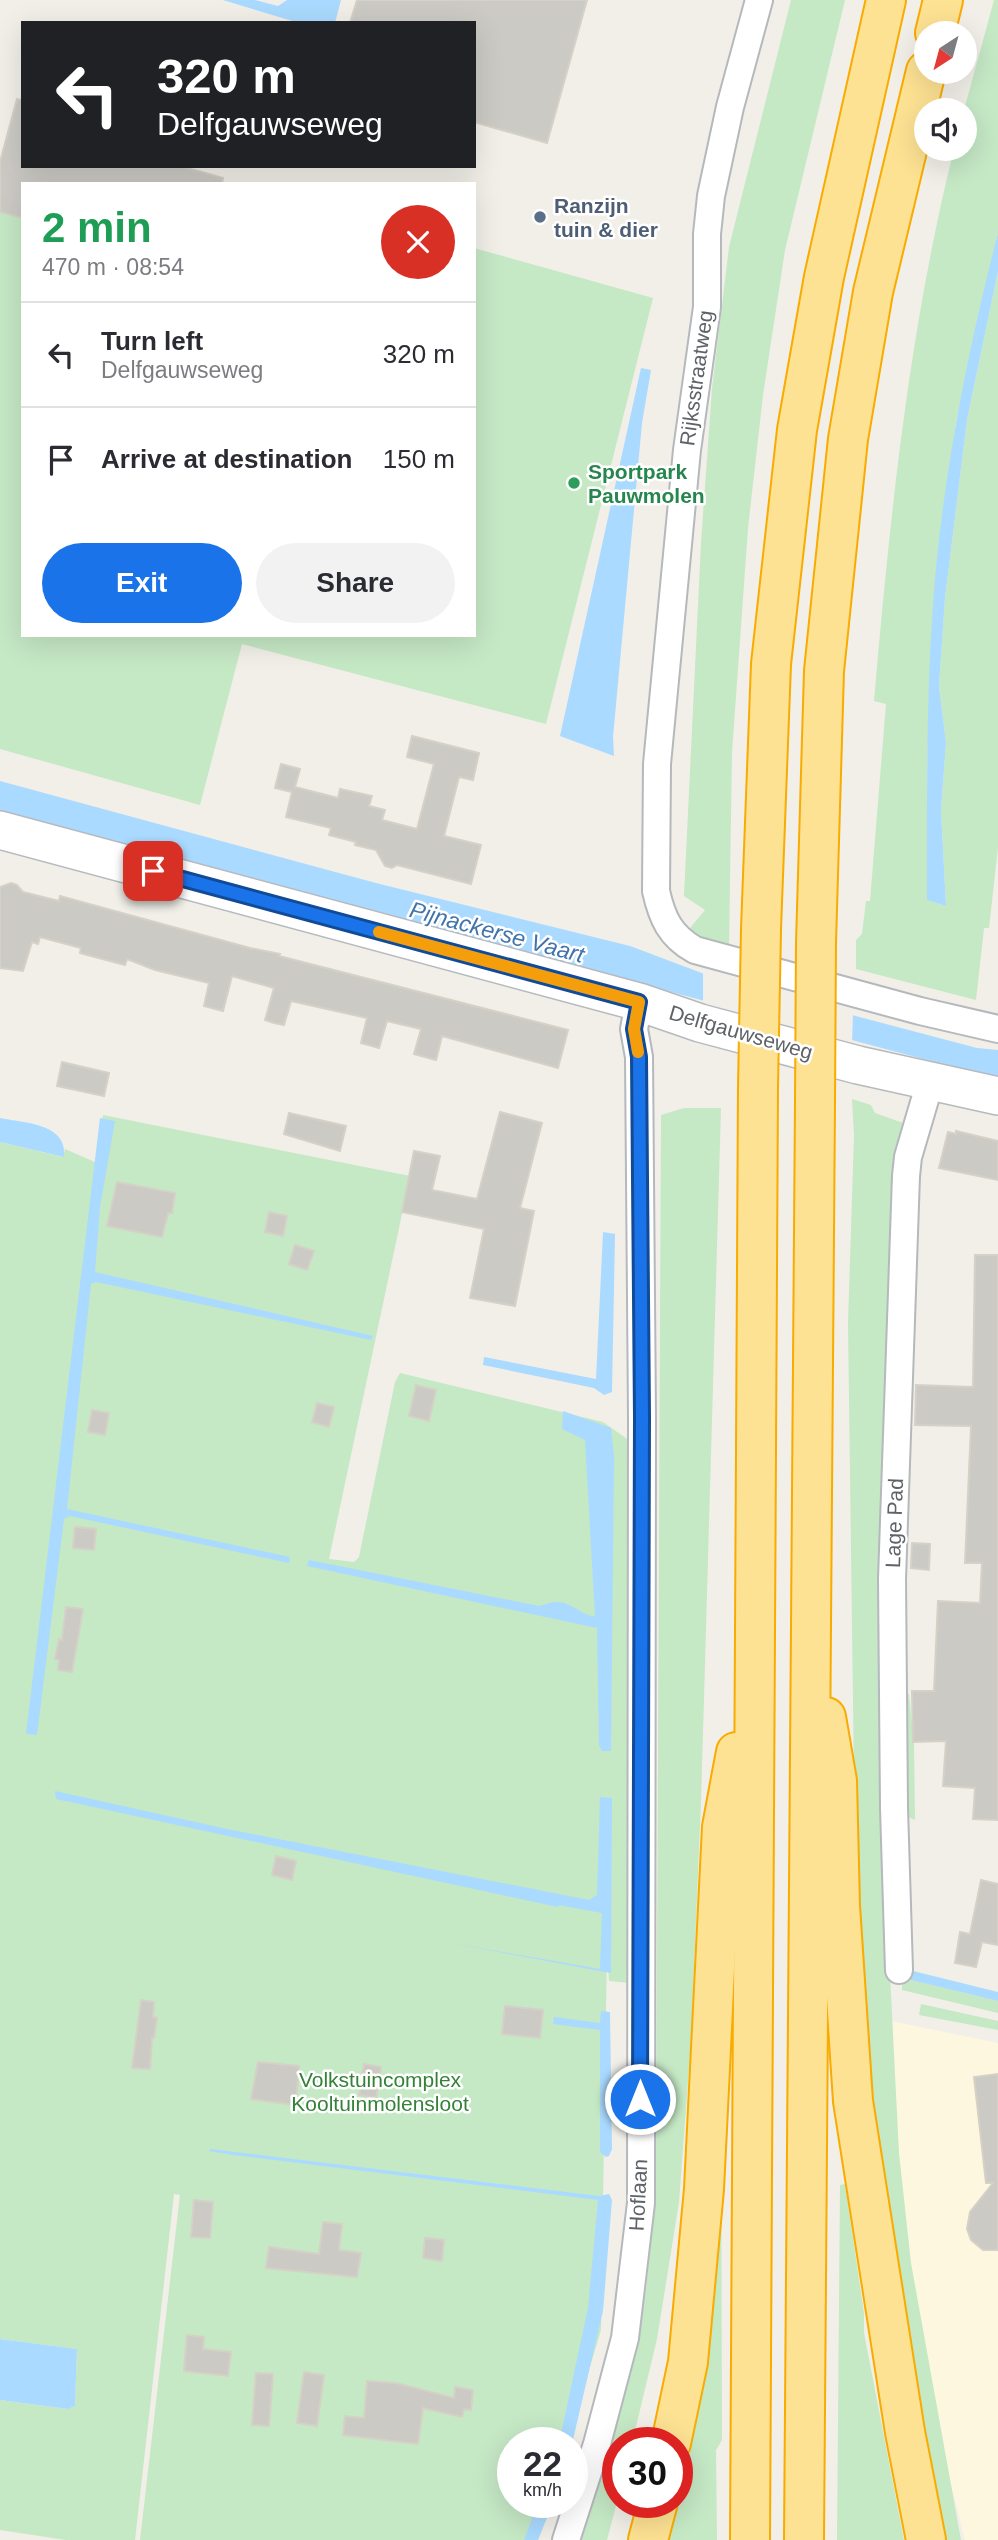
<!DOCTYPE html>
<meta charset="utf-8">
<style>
body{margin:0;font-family:Arial,sans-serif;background:#f2f2f3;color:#2b2b33;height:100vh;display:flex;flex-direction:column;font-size:26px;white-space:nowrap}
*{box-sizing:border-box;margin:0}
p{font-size:23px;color:#7c7c81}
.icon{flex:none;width:38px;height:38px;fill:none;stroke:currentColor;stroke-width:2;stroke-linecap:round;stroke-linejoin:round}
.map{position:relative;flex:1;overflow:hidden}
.side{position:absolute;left:21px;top:182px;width:455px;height:455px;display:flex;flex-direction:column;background:#fff;border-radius:0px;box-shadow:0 7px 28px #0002}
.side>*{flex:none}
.hud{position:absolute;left:21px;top:21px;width:455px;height:147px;border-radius:0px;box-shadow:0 7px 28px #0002;background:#202124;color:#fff;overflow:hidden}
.needle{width:46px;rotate:216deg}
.controls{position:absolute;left:914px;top:21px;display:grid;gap:14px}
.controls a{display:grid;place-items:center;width:63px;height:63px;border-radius:50%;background:#fff;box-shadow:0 7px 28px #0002;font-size:35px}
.speed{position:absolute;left:497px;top:2427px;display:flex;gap:14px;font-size:35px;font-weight:700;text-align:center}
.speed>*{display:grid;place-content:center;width:91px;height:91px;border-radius:50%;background:#fff;box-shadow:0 7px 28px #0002;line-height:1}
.speed small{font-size:18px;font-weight:400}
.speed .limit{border:10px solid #d22;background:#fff;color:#111}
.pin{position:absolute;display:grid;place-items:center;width:60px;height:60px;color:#fff;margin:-30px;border-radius:14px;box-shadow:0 4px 10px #0006}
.me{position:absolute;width:77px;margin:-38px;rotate:0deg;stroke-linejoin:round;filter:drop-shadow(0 0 5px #0008)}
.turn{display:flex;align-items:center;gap:24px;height:147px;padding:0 21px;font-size:32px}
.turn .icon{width:91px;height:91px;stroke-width:2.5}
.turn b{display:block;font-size:49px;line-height:60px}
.round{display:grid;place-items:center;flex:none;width:74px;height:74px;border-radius:37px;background:#f2f2f3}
.summary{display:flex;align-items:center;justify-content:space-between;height:119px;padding:0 21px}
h1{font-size:42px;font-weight:800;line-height:52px;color:#1e9e55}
.action{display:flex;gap:14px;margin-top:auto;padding:14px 21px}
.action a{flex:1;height:80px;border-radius:42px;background:#1a73e8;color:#fff;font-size:28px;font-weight:800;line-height:80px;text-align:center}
.action a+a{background:#f2f2f3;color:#2b2b33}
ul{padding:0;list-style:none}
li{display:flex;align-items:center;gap:21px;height:105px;padding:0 21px;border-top:2px solid #e1e1e2}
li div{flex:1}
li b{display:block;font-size:26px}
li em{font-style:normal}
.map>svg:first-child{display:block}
</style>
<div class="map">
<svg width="998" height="2540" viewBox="0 0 998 2540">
<rect width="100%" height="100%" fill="#f1efe8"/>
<path fill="#fef7e0" d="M881,2019l117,24v497h-33l-52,-209z"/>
<g fill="#c5e8c5">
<path d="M791,0h54l-60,250 -22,145 -15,133 -16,224 -3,194 -32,-10 -7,-8 15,-18 -21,-14 17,-353 11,-154 17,-142z"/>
<path d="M994,0h4v233l-42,189 -22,179 -7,164v135l19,6 -5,-96 5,-67 -7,-57 6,-88 22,-178 31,-149v576l-9,81h-5l-8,72 -120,-31v-29l6,-6 4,-33h4l16,-197 -12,-3c16,-185 35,-371 80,-552h10v-39z"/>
<path d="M0,212l23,6v417h451v-387l179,50 -107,426 -304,-80 -42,161 -200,-56z"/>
<path d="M852,1099l19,6 4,8 34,12 -23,770 13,258 12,110 50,277h-15l-41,-189 -42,-321 -8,-178 -7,-529 6,-187z"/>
<path d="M684,1108h37l-20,694 -10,239 -12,161 -22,137 -25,104h-14v55l-11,42h-28l23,-69 34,-135 10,-46 10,-99 5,-1076z"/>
<path d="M103,1115l307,61 -81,383 25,3 5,-5 36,-175 5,-9 203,49 27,19v542l-21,-2 -2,-34 -6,383 -34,113h-54v59l36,1 -11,37h-398l40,-345 -6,-1 -39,346h-69l-66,-10v-130l68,9 7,-3 2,-57 -77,-10v-1197l63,15 2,-8 32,14z"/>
<path d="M899,1690l10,4 5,50 1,76 -15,-7z"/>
<path d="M902,1969l6,10 90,22v12l-96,-23z"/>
<path d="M921,2004l77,17v9l-79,-15z"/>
<path d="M721,2104l1,336 -6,10 1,90h-63l11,-37 12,-1v-59z"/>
<path d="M845,2184l19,129v20l40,207h-67l3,-355z"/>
</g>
<g fill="#aadaff">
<path d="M223,0h32l23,6 9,-6h54l-6,23h-36z"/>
<path d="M998,233v38l-31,149 -22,178 -6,88 7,57 -5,67 5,96 -19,-6c0,-99 -1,-198 6,-296 9,-124 34,-251 65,-371z"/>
<path d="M641,368l10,2 -9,53 -29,314 1,19 -54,-20z"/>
<path d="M0,781l376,102 254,63 93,35 254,67 21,2v29l-998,-266z"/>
<path d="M0,1118c24,5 68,5 64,39l-64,-15z"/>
<path d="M100,1118l15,3 -15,86 -5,65 278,64 -2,4 -275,-58 -5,2 -24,225 223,48 -1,6 -219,-47 -6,3 -27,216 -11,-1z"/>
<path d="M603,1232l12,2 -3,158 -8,3 -10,-7 -111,-23 1,-8 112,22z"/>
<path d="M563,1411l48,17 3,29 -3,294h-9l-3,-6 -2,-117 -290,-62 2,-6 230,46c5,-1 12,-4 17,-4 15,-1 25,14 39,14l-10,-176 -23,-11z"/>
<path d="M55,1791l172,38 362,71 8,-5 3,-98 12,1 -1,175 -160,-30 149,26 2,-56 -43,-8 -1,2 -502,-108z"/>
<path d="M909,1970l89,22v9l-91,-22z"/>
<path d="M601,2011l9,1 2,137 -3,7 -3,1 -6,-5v-122l-47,-6 1,-7 46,6z"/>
<path d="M210,2149l389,47 10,-2 3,6 -9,111 -31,133 -13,-1 29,-135 10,-108 -364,-45 -25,-4z"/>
<path d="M0,2339l77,10 -2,57 -7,3 -68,-9z"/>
<path d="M538,2503h15l-15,37h-14z"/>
</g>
<path fill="#f1efe8" d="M703,970l150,42 -1,33 -149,-40z"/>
<g fill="#cccac5" stroke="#d6d1c6" stroke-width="2">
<path d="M357,0h230l-40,143 -73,-21v-99h-124z"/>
<path d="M17,99l6,1v66h157l43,12 -1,6h-199v34l-23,-6v-50z"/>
<path d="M412,736l67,17 -6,27 -14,-3 -15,59 37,9 -10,39 -74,-19 -5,3 -7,-2 -9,-16 -21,-5 1,-3 -27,-7 2,-7 -45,-11 6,-25 -17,-4 6,-24 19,5 -5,18 43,11 2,-9 32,7 -3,10 16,4 -3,10 35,9 17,-65 -27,-7z"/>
<path d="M11,883l6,2 6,7 36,9 1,-5 190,52 30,6 -1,2 289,74 -10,38 -116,-32 -6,24 -22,-6 7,-25 -34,-8 -8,27 -18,-5 6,-25 -76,-17 -7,24 -10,-2 -9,-3 9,-32 -42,-12 -9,35 -19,-5 5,-23 -54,-13 -28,-11 -2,6 -45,-12 1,-5 -41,-11 -2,7 -6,-2 -9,29 -23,-3v-81z"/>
<path d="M62,1062l47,11 -5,23 -47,-10z"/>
<path d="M500,1112l42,11 -22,85 14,3 -19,95 -45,-8 14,-69 -82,-17 12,-61 26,5 -8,34 45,9z"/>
<path d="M289,1113l57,13 -6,25 -56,-17z"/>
<path d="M956,1131l42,10v39l-59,-12 9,-36 8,2z"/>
<path d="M117,1182l58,11 -3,20h-4l-6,24 -55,-11z"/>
<path d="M269,1212l18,4 -4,20 -18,-4z"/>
<path d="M295,1245l19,6 -7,19 -18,-6z"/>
<path d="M975,1255h23v565l-25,-1 2,-31 -32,-2 3,-45 -33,1 -1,-51h22l4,-90 42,2 2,-40h-17l6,-137 -56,-1 1,-40 57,2z"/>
<path d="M416,1385l20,5 -7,31 -20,-5z"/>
<path d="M317,1403l17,4 -5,20 -17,-5z"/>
<path d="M92,1410l17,3 -4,22 -17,-3z"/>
<path d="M75,1527l21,2 -2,21 -21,-2z"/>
<path d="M912,1543l18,1 -1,26 -18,-2z"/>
<path d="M66,1607l17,2 -11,63 -14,-2 1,-10 -4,-1 4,-20 3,1z"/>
<path d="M276,1856l20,5 -4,19 -20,-5z"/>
<path d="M981,1880l17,4v61l-16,-3 -6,25 -21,-4 5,-31 10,2z"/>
<path d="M141,2000l13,2 -1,15 4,1 -3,20h-2l-2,31 -18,-1z"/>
<path d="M505,2006l38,4 -3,28 -38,-4z"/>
<path d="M258,2062l41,4 -3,39 -45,-6z"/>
<path d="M364,2064l17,3 -5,31 -17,-3z"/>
<path d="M998,2074v176h-15l-12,-10 -4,-11 3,-17 23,-29h-7l-12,-106z"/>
<path d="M194,2200l19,2 -3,36 -19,-1z"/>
<path d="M323,2222l19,2 -3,26 22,3 -4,24 -91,-9 3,-21 50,7z"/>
<path d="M425,2238l19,2 -2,21 -19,-3z"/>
<path d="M187,2335l17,2 -1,12 28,3 -3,24 -44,-5z"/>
<path d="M304,2372l20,3 -7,51 -20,-3z"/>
<path d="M256,2373l17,1 -4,52 -17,-1z"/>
<path d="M367,2381l29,2 58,15 1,-11 18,3 -2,20 -7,-1 -2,8 -39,-9 -5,36 -75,-9 2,-19 19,2z"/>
</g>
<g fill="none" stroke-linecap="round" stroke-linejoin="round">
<g stroke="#b5b8bc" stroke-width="30">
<g id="street">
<path d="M759,0l-29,107 -19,89 -4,38v73l-20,143 -30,314 -1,127c6,27 14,45 39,59l225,61 78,18"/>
<path d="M899,1970l-5,-162 -2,-229 14,-403 2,-19 23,-78"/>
<path d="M566,2540l31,-96 28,-106 16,-135 1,-786 -3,-360 -5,-28 5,-27"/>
</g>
</g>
<g stroke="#b6babf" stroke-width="40">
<path id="secondary" d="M0,830l639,172 61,21 158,42 140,31"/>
</g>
<g stroke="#f9ab00" stroke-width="42">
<g id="highway">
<path d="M935,33l8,-33"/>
<path d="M761,929l10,-265 26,-234 27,-153 62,-277"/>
<path d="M816,943l8,-272 24,-232 25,-147 53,-221"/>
<path d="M826,1717l11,64 3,125 13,195 52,331 21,108"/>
<path d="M671,2443l17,-81 16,-173 18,-362 14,-75"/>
<path d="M648,2540l10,-38"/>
<path d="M750,2540l8,-1453"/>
<path d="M804,2540l11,-1438"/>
</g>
</g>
<use href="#street" stroke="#fff" stroke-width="26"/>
<use href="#secondary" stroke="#fff" stroke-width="37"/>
<use href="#highway" stroke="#fde293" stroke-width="38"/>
<g stroke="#f9ab00" stroke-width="42" stroke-linecap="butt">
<g id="highway-bridge">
<path d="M758,1087l3,-158"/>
<path d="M815,1102l1,-159"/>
</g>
</g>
<use href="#highway-bridge" stroke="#fde293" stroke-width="38"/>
</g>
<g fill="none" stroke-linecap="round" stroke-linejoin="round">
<g stroke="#114b97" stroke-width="18">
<path id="route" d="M153,871l486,131 -5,27 5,28 3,360 -2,682"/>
</g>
<use href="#route" stroke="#1a73e8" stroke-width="12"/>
<path stroke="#f59e0b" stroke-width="12" d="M379,932l260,70 -5,27 4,23"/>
</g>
<circle fill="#5c6f8a" stroke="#fff" stroke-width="2.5" cx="540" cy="217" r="7"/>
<circle fill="#2e9e5b" stroke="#fff" stroke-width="2.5" cx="574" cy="483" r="7"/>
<g text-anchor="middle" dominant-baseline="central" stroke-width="5" stroke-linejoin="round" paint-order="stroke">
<g font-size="21" font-weight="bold" fill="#4e5e75" stroke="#fff" text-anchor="start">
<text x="554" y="205">Ranzijn<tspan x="554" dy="24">tuin &amp; dier</tspan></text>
</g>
<g font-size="21" fill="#5f6368" stroke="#fff">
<text transform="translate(696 378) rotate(-82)">Rijksstraatweg</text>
<text transform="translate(741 1032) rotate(16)">Delfgauwseweg</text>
<text transform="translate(894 1523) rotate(-88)">Lage Pad</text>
<text transform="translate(638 2195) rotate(-87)">Hoflaan</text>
</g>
<g font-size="21" font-weight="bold" fill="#27864d" stroke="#fff" text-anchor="start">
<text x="588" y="471">Sportpark<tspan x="588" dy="24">Pauwmolen</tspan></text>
</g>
<g font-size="21" fill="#348238" stroke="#fff">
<text x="380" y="2079">Volkstuincomplex<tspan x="380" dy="24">Kooltuinmolensloot</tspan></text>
</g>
<g font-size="23" font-style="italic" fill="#4174aa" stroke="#fff">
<text transform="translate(497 932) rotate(15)">Pijnackerse Vaart</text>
</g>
</g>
</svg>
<div class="controls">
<a><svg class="needle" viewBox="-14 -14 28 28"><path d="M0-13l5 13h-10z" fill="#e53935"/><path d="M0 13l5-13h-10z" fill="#7c7c81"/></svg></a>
<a><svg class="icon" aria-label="sound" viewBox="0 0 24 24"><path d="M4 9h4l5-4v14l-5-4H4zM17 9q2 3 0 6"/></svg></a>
</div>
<div class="speed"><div>22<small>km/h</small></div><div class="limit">30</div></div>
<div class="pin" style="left:153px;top:871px;background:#d93025"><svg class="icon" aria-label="arrive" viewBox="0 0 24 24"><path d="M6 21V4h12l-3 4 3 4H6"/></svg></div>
<svg class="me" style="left:640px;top:2099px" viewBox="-20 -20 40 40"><circle r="17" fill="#1a73e8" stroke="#fff" stroke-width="3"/><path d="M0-11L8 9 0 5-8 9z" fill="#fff"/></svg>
<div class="hud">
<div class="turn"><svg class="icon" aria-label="left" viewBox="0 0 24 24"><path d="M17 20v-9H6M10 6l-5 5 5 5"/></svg><div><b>320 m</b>Delfgauwseweg</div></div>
</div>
<section class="side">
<div class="summary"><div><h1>2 min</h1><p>470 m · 08:54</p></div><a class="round" style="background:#d93025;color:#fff"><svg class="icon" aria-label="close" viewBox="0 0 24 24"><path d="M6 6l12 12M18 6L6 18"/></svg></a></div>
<ul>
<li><svg class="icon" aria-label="left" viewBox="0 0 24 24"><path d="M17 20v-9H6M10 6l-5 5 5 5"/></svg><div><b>Turn left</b><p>Delfgauwseweg</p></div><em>320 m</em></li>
<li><svg class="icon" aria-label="arrive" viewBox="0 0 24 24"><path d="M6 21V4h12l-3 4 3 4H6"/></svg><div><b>Arrive at destination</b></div><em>150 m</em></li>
</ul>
<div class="action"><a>Exit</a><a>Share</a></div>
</section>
</div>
